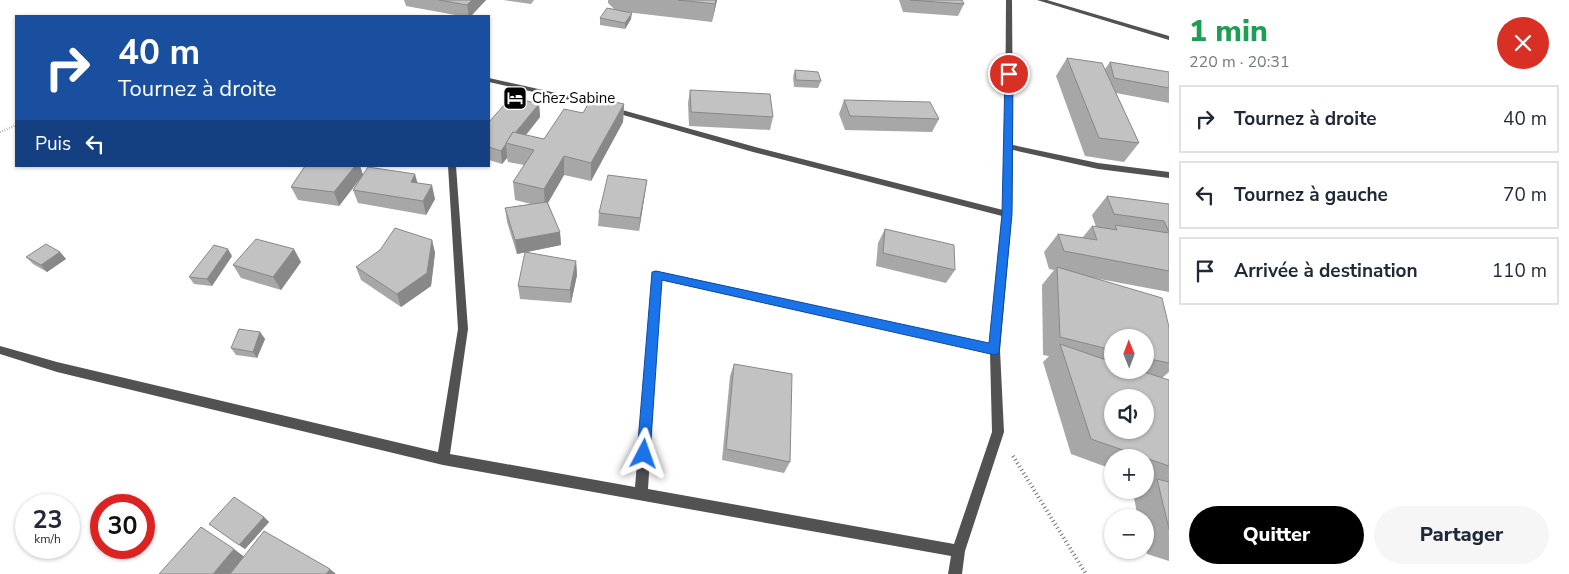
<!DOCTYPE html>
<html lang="fr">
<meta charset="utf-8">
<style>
body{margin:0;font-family:"Nunito Sans",sans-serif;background:#f6f6f7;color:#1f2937;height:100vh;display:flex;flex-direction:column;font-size:19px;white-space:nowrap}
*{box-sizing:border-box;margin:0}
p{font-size:16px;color:#747a83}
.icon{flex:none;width:28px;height:28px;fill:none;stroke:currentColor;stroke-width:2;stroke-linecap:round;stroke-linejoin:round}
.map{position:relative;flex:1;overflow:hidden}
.panel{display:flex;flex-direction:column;background:#fff;width:400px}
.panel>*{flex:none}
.banner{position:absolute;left:15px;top:15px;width:475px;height:152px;border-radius:0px;box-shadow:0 1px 4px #0004;background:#1a4fa0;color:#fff;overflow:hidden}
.needle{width:32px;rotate:359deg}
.fabs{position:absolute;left:1104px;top:329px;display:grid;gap:10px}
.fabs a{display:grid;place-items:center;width:50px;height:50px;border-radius:50%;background:#fff;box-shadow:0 1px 4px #0004;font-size:25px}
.speed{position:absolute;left:15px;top:494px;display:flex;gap:10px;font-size:25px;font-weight:700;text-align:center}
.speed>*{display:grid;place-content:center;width:65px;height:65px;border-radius:50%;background:#fff;box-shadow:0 1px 4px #0004;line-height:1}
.speed small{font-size:12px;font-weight:400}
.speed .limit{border:8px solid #d22;background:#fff;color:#111}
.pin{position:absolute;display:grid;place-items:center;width:42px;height:42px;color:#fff;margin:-21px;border:2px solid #fff;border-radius:50%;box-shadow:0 1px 5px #0007}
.me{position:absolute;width:55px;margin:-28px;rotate:4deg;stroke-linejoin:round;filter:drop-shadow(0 0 4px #0008)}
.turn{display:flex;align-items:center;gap:18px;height:105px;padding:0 20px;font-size:22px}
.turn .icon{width:65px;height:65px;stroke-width:2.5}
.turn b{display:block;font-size:35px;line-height:42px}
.then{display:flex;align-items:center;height:48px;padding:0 20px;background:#0003;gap:10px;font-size:19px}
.round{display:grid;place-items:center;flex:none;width:52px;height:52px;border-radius:26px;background:#f6f6f7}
.head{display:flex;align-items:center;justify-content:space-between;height:85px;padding:0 20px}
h1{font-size:30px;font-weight:800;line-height:38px;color:#1e9e55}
.action{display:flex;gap:10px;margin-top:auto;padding:10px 20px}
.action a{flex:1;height:58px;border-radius:30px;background:#000;color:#fff;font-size:20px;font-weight:800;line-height:58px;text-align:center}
.action a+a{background:#f6f6f7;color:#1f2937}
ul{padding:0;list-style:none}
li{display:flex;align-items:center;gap:15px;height:68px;margin:0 10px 8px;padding:0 10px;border:2px solid #e0e1e3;border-radius:0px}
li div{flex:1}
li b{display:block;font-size:19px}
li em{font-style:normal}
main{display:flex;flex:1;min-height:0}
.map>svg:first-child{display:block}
</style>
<main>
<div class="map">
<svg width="1169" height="574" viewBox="0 0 1169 574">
<rect width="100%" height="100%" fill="#fff"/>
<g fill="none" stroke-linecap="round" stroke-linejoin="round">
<path stroke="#747474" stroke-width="2.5" stroke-dasharray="0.5 2" stroke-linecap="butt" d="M0,132l16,-7"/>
<path stroke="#747474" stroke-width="4" stroke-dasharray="1 3" stroke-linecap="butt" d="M1013,456l73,118"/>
<g fill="#525252" fill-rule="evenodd">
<path d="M1006,0h6l1,145 85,18 71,9v6l-71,-9 -85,-19 -1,64 -12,136 4,82 -39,119 -3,23h-14l3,-18 -508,-91 -386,-93 -57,-18v-8l57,16 381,90 20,-123 -10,-163h8l12,163 -18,125 185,33 18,-215 3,-1 334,73 12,-128 -249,-64 -179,-51 -85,-19v-4l90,20 180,50 244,62 2,-63zM661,280l329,73 2,79 -38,112 -306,-55z"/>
<path d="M1037,0h10l122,36v4z"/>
</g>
</g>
<g fill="#a7a7a7" fill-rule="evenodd">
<path d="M404,0h82l-15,16h-10l-55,-10z"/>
<path d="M503,0h31l-3,4z"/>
<path d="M608,0h109l-5,22 -86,-10 5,7 -6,10 -25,-4v-7l15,-8 -7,-7z"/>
<path d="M899,0h63l2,4 -6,12 -55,-4z"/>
<path d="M1067,58l38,11 5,-7 59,10v31l-53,-10 23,50 -15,19 -39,-6 -29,-80z"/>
<path d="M795,70l26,11 -3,7 -24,-1 -1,-10z"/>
<path d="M690,90l83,27 -3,13 -81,-4 -1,-23z"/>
<path d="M844,100l95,19 -7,13 -87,-2 -6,-16z"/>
<path d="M539,104l1,13 -14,18 18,4 39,-26 41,-9 -1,18 -32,59 -27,-6 -16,28 12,29 1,13 -44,9 -10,-32 -2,-14 26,-4 -16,-4 -2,-18 11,-17 -16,-3 -1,-4 -5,6 -13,-4v-38z"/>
<path d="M305,166h55l3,9 54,8 18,16 -9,16 -68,-12 -5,-13 9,-14 -23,30 -41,-6 -7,-13z"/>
<path d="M647,180l-2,13 -6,38 -41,-5 1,-13z"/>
<path d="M1107,196l62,8v88l-75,-14 75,49v45l-7,6 7,2v181l-22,-7 -2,-7v-29h-7l-5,-25 6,-3h6v-4l6,-4 -6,-2v-22h-33v11l-41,-15 -28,-92 6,-6 -6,-1 -1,-70 12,-15 -5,-1 -5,-17 14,-18 24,4 10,-12 4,1 -4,-12zM1112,338h33v32h-33z"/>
<path d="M885,229l70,41 -9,13 -70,-17 2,-23z"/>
<path d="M432,240l3,13 -4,33 -30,21 -40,-27 -5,-13z"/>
<path d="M60,252l6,7 -19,13 -14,-8 -7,-7z"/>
<path d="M232,256l-20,30 -18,-2 -5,-7z"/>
<path d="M576,261l1,14 -6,28 -51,-4 -2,-13z"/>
<path d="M301,262l-20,28 -40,-12 -8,-13z"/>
<path d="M260,332l5,7 -8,19 -21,-3 -5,-7z"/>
<path d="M734,364l56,98 -6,11 -62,-13 8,-84z"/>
<path d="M264,517l5,5 -24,27 -36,-25z"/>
</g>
<g fill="#888">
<path d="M472,0h14l-15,16h-2l-2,-11z"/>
<path d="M716,0h1l-5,22 3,-18z"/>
<path d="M632,13l-1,6 -6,10v-6z"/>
<path d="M539,104l1,13 -23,29 -10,-3z"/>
<path d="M624,104l-1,18 -32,59v-18z"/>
<path d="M506,144l1,14 -5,6 -1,-13z"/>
<path d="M564,156v19l-19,33 -1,-19z"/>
<path d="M355,166h5l3,9 -24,31 -5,-14z"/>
<path d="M415,174l4,14 -8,-6z"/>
<path d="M647,180l-2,13 -6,38 1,-13z"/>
<path d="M432,185l3,14 -9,16 -3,-14z"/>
<path d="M560,232l1,13 -44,9 -2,-14z"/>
<path d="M432,240l3,13 -4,33 -30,21 -4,-13z"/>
<path d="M228,249l4,7 -20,30 -5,-7z"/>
<path d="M294,249l7,13 -20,28 -8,-13z"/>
<path d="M60,252l6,7 -19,13 -6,-7z"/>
<path d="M576,261l1,14 -6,28 -1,-13z"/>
<path d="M260,332l5,7 -8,19 -4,-6z"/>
<path d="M264,517l5,5 -24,27 -6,-4z"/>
<path d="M234,549l12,9 -14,16h-19z"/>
<path d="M330,569l6,5h-10z"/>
</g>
<g fill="#c2c2c2" stroke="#888" fill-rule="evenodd">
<path d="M439,0h33l-5,5z"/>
<path d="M678,0h38l-1,4z"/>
<path d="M910,0h52l2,4z"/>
<path d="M607,8l25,5 -7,10 -25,-5z"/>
<path d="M1067,58l35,5 37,80 -40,-5z"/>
<path d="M1110,62l59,10v16l-55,-10z"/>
<path d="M795,70l23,2 3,9 -25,-1z"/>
<path d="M690,90l80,4 3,23 -82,-5z"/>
<path d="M511,97l28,7 -24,29 -2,-1 -7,11v1l-5,7 -12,-4v-25z"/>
<path d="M592,97l32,7 -33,59 -27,-7 -20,33 -31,-7 21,-32 -28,-7 7,-11 31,7 20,-30 19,4z"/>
<path d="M844,100l86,2 9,17 -89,-3z"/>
<path d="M305,166h50l-21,26 -43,-5z"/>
<path d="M368,167l47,7 -4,8 21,3 -9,16 -70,-11z"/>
<path d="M608,175l39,5 -7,38 -41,-5z"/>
<path d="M1107,196l62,8v28l-5,-11 -50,-7z"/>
<path d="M547,202l13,30 -45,8 -10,-32z"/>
<path d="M1115,225l54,8v38l-105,-20 -6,-17 39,6 -5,-14 25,4z"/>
<path d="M395,228l37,12 -5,33 -30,21 -41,-27 24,-17z"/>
<path d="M885,229l69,16 1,25 -72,-17z"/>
<path d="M256,239l38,10 -21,28 -40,-12z"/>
<path d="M46,244l14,8 -19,13 -15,-8z"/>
<path d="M214,245l14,4 -21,30 -18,-2z"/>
<path d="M525,252l51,9 -6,29 -52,-4z"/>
<path d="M1057,267l105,31 7,29v36l-24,-5v-20h-33v12l-52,-13z"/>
<path d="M239,329l21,3 -7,20 -22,-4z"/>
<path d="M1060,344l52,18v8h26l31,10v86l-78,-27zM1112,398h33v32h-33z"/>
<path d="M734,364l58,10 -2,88 -64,-13z"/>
<path d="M1157,479l12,3v47z"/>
<path d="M234,497l30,20 -25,28 -30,-21z"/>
<path d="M201,527l33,22 -21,25h-54z"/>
<path d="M264,531l66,38 -4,5h-96z"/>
</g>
<path fill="#1a73e8" stroke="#114b97" d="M1009,71l4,3 -1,140 -13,139 -4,2 -333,-75 -12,174 -2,5 -4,2 -5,-2 -2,-5 15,-182 4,-1 333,72 13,-129 3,-140z"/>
<defs>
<g id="hotel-square" transform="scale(1.25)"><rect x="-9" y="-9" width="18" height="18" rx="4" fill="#000" stroke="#fff"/><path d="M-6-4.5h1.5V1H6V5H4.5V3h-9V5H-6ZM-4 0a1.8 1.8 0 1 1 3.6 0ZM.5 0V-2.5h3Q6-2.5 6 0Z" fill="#fff"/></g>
</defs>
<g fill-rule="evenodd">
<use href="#hotel-square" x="515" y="98"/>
</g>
<g text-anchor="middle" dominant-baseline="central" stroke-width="5" stroke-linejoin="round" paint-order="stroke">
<g font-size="15" fill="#000" stroke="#fff" text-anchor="start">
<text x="532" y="98">Chez Sabine</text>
</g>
</g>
</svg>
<div class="fabs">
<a><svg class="needle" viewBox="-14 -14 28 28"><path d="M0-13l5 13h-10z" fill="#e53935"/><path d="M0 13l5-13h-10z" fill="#747a83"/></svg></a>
<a><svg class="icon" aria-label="sound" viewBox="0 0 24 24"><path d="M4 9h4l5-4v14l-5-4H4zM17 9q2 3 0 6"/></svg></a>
<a>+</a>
<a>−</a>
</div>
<div class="speed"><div>23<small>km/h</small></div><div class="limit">30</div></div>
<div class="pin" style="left:1009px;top:74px;background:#d93025"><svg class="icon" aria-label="arrive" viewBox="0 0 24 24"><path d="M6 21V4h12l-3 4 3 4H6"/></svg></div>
<svg class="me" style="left:644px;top:454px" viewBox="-20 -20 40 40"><path d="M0-17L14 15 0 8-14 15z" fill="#1a73e8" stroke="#fff" stroke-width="4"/></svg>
<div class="banner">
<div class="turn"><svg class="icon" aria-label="right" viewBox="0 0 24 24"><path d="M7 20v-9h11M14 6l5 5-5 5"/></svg><div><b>40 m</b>Tournez à droite</div></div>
<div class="then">Puis<svg class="icon" aria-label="left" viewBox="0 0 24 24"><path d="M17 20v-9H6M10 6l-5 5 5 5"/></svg></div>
</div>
</div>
<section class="panel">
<div class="head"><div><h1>1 min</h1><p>220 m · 20:31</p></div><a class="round" style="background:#d93025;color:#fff"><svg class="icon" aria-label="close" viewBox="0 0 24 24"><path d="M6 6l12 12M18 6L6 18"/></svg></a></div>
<ul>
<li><svg class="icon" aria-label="right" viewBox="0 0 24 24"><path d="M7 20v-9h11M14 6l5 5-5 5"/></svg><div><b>Tournez à droite</b></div><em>40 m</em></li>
<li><svg class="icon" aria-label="left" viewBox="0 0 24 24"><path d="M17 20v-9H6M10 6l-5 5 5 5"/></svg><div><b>Tournez à gauche</b></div><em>70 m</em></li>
<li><svg class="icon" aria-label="arrive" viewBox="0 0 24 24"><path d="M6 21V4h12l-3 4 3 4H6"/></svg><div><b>Arrivée à destination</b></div><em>110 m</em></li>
</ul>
<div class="action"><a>Quitter</a><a>Partager</a></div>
</section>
</main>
